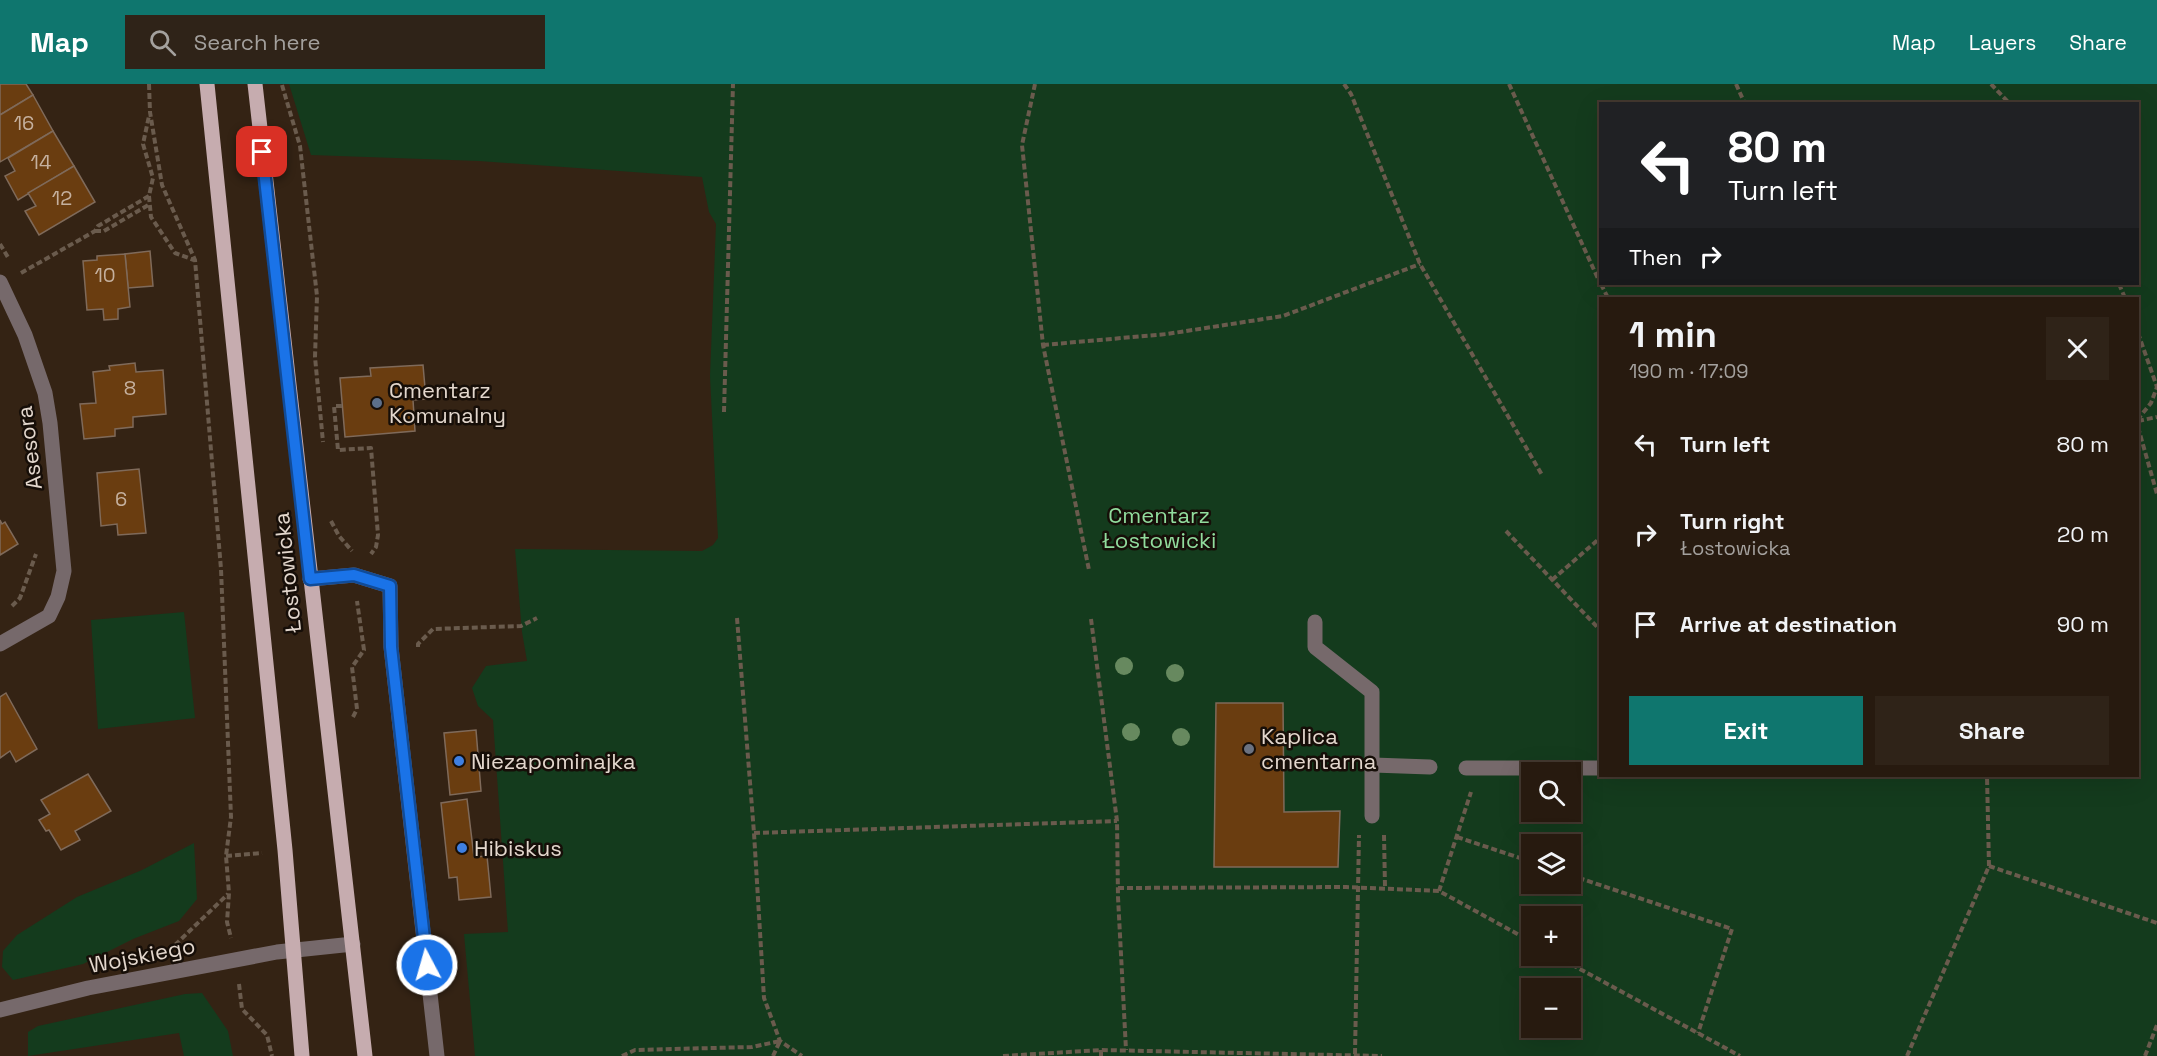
<!DOCTYPE html>
<meta charset="utf-8">
<style>
body{margin:0;font-family:"Space Grotesk",sans-serif;background:#2f2318;color:#f1f3f6;height:100vh;display:flex;flex-direction:column;font-size:22px;white-space:nowrap}
*{box-sizing:border-box;margin:0}
p{font-size:20px;color:#a4a19e}
.icon{flex:none;width:33px;height:33px;fill:none;stroke:currentColor;stroke-width:2;stroke-linecap:round;stroke-linejoin:round}
.map{position:relative;flex:1;overflow:hidden}
.panel{position:absolute;left:1599px;top:213px;width:540px;height:480px;display:flex;flex-direction:column;background:#271a0f;border-radius:0px;box-shadow:0 6px 24px #0002,0 0 0 2px #43382f}
.panel>*{flex:none}
.hud{position:absolute;left:1599px;top:18px;width:540px;height:183px;border-radius:0px;box-shadow:0 6px 24px #0002,0 0 0 2px #43382f;background:#202124;color:#fff;overflow:hidden}
.buttons{position:absolute;left:1521px;top:678px;display:grid;gap:12px}
.buttons a{display:grid;place-items:center;width:60px;height:60px;border-radius:0px;background:#271a0f;box-shadow:0 6px 24px #0002,0 0 0 2px #43382f;font-size:30px}
.pin{position:absolute;display:grid;place-items:center;width:51px;height:51px;color:#fff;margin:-26px;border-radius:12px;box-shadow:0 3px 9px #0006}
.me{position:absolute;width:66px;margin:-33px;rotate:354deg;stroke-linejoin:round;filter:drop-shadow(0 0 4px #0008)}
.turn{display:flex;align-items:center;gap:21px;height:126px;padding:0 30px;font-size:27px}
.turn .icon{width:78px;height:78px;stroke-width:2.5}
.turn b{display:block;font-size:42px;line-height:51px}
.then{display:flex;align-items:center;height:57px;padding:0 30px;background:#0003;gap:12px;font-size:22px}
.round{display:grid;place-items:center;flex:none;width:63px;height:63px;border-radius:0px;background:#2f2318}
.summary{display:flex;align-items:center;justify-content:space-between;height:102px;padding:0 30px}
h1{font-size:36px;font-weight:600;line-height:45px}
.button{display:flex;gap:12px;margin-top:auto;padding:12px 30px}
.button a{flex:1;height:69px;border-radius:0px;background:#0f766e;color:#fff;font-size:24px;font-weight:600;line-height:69px;text-align:center}
.button a+a{background:#2f2318;color:#f1f3f6}
ul{padding:0;list-style:none}
li{display:flex;align-items:center;gap:18px;height:90px;padding:0 30px}
li div{flex:1}
li b{display:block;font-size:22px}
li em{font-style:normal}
header{display:flex;align-items:center;gap:36px;box-sizing:border-box;height:84px;padding:0 30px;background:#0f766e;color:#fff}
header strong{font-size:28px}
nav{display:flex;gap:33px;margin-inline-start:auto;font-size:21px}
.search{width:420px;height:54px;background:#2f2318;display:flex;align-items:center;gap:15px;box-sizing:border-box;padding:0 21px;border-radius:0px;color:#a4a19e;font-size:22px}
.map>svg:first-child{display:block}
</style>
<header>
<strong>Map</strong>
<div class="search"><svg class="icon" aria-label="search" viewBox="0 0 24 24"><circle cx="10" cy="10" r="6"/><path d="M15 15l6 6"/></svg>Search here</div>
<nav><a>Map</a><a>Layers</a><a>Share</a></nav>
</header>
<div class="map">
<svg width="2157" height="972" viewBox="0 0 2157 972">
<rect width="100%" height="100%" fill="#342314"/>
<g fill="#143b1d" fill-rule="evenodd">
<path d="M289,0h1868v972h-1682l-11,-122 44,-2 -15,-212 -15,-14 -6,-18 14,-22 41,-5 -5,-29 -7,-83 187,2 11,-6 5,-7 -8,-162 6,-152 -7,-12 -7,-35 -223,-16 -168,-6zM1600,20h538v180h-538zM1600,214h538v478h-538zM1532,688h38v40h-38zM1532,760h38v40h-38zM1532,832h38v40h-38zM1532,904h38v40h-38z"/>
<path d="M184,528l11,106 -97,11 -7,-109z"/>
<path d="M194,759l3,56 -18,22 -46,18 -50,25 -70,16 -11,-13 1,-16 14,-16 60,-38 65,-27z"/>
<path d="M202,909l26,38 5,25h-49l-5,-23 -151,23v-24l10,-6 147,-32z"/>
</g>
<g fill="#6a3d10" stroke="#7f6a5a" stroke-width="1.5">
<path d="M0,0h26l7,11 -33,20z"/>
<path d="M33,11l20,36 -53,31v-47z"/>
<path d="M53,47l21,35 -56,34 -13,-24 10,-5 -7,-13z"/>
<path d="M74,82l21,36 -56,33 -14,-24 11,-5 -8,-13z"/>
<path d="M150,167l3,35 -25,2 -3,-34z"/>
<path d="M125,170l5,53 -12,2v10l-14,1 -1,-11 -16,1 -4,-49 14,-1v-4z"/>
<path d="M135,279l1,9 27,-2 3,44 -33,3v10l-18,2v7l-31,3 -4,-35 16,-1 -3,-31 17,-2 -1,-4z"/>
<path d="M423,281l3,34 -13,1 2,31 -70,6 -5,-59 31,-2 -1,-8z"/>
<path d="M139,385l7,64 -28,2 -1,-11 -16,2 -4,-53z"/>
<path d="M0,436l2,4 3,-2 13,22 -18,11z"/>
<path d="M6,609l31,56 -21,13 -6,-11 -10,7v-61z"/>
<path d="M1216,619h67l1,109 56,-1 -2,56h-124z"/>
<path d="M476,646l5,61 -31,4 -6,-62z"/>
<path d="M88,690l23,37 -36,20 5,9 -19,10 -12,-20 -3,1 -7,-11 11,-6 -9,-14z"/>
<path d="M467,715l7,58 13,-1 4,41 -32,3 -2,-23 -8,1 -8,-75z"/>
</g>
<g fill="none" stroke-linecap="round" stroke-linejoin="round">
<g stroke="#6a5b4d" stroke-width="4" stroke-dasharray="6 3" stroke-linecap="butt">
<path d="M149,0l1,28 12,73 33,75 26,309 10,248 -5,39 3,37 -2,29 4,16"/>
<path d="M1035,0l-13,61 21,200 46,225"/>
<path d="M1344,0l7,10 69,170 122,211"/>
<path d="M1509,0l91,199"/>
<path d="M1736,0l9,20"/>
<path d="M1991,0l19,20"/>
<path d="M282,1l18,61 17,150 -2,61 8,85"/>
<path d="M149,112l2,21 24,36 19,7"/>
<path d="M95,147h9l46,-27"/>
<path d="M0,160l9,15"/>
<path d="M21,189l74,-42 3,-5 51,-30 4,-18 -10,-34 6,-28"/>
<path d="M1601,200l7,14"/>
<path d="M2119,200l6,14"/>
<path d="M2138,249l19,54 -6,16 -13,16"/>
<path d="M1043,261l124,-11 116,-18 137,-52"/>
<path d="M342,322h-8l4,44 33,-2 7,87 -2,12 -5,7"/>
<path d="M724,328l9,-328"/>
<path d="M2138,337l19,-4"/>
<path d="M2138,343l19,67"/>
<path d="M331,437l8,15 13,15"/>
<path d="M1506,447l94,99"/>
<path d="M1552,496l48,-42"/>
<path d="M12,522l8,-8 16,-44"/>
<path d="M737,534l17,215 10,165 16,43 22,15"/>
<path d="M1091,535l26,202 1,76 8,153"/>
<path d="M418,563v-3l15,-15 88,-3 16,-8"/>
<path d="M353,633l4,-8 -5,-42 12,-17 -7,-49"/>
<path d="M754,749l363,-12"/>
<path d="M1384,751l1,52"/>
<path d="M1457,753l75,25"/>
<path d="M226,772l36,-3"/>
<path d="M1989,782l168,57"/>
<path d="M1570,791l162,54 -34,104"/>
<path d="M1118,804l228,-1 93,4 93,51"/>
<path d="M1439,807l32,-99"/>
<path d="M175,861l53,-51"/>
<path d="M1556,872l184,100"/>
<path d="M239,900l3,25 25,26 5,21"/>
<path d="M1101,966v6"/>
<path d="M1355,970l4,-219"/>
<path d="M622,972l13,-6 117,-3 28,-6"/>
<path d="M773,972l7,-15"/>
<path d="M1003,972l98,-6 281,6"/>
<path d="M1907,972l82,-190 -2,-90"/>
<path d="M2145,972l12,-31"/>
</g>
<g stroke="#76696b" stroke-width="15">
<path d="M0,198l25,53 20,58 5,30 14,148 -6,26 -9,19 -49,28"/>
<path d="M310,495l44,-4 36,11 1,61 46,409"/>
<path d="M1315,538v25l57,45v124"/>
<path d="M1373,681l57,2"/>
<path d="M1466,684h134"/>
<path d="M0,926l88,-22 189,-36 76,-8"/>
</g>
<g stroke="#c6acaf" stroke-width="15">
<path d="M207,0l78,766 17,206"/>
<path d="M255,0l110,972"/>
</g>
</g>
<g fill="#67895f">
<circle cx="1124" cy="582" r="9"/>
<circle cx="1175" cy="589" r="9"/>
<circle cx="1131" cy="648" r="9"/>
<circle cx="1181" cy="653" r="9"/>
</g>
<g fill="none" stroke-linecap="round" stroke-linejoin="round">
<g stroke="#114b97" stroke-width="15">
<path id="route" d="M262,68l48,427 44,-4 36,11 1,61 36,318"/>
</g>
<use href="#route" stroke="#1a73e8" stroke-width="10"/>
</g>
<circle fill="#5c6f8a" stroke="#160e08" stroke-width="2" cx="377" cy="319" r="6"/>
<circle fill="#6b7280" stroke="#160e08" stroke-width="2" cx="1249" cy="665" r="6"/>
<g fill="#3f7fe0" stroke="#160e08" stroke-width="2">
<circle cx="459" cy="677" r="6"/>
<circle cx="462" cy="764" r="6"/>
</g>
<g text-anchor="middle" dominant-baseline="central" stroke-width="5" stroke-linejoin="round" paint-order="stroke">
<g font-size="20" fill="#c5b09e">
<text x="24" y="39">16</text>
<text x="41" y="78">14</text>
<text x="62" y="114">12</text>
<text x="105" y="191">10</text>
<text x="130" y="304">8</text>
<text x="121" y="415">6</text>
</g>
<g font-size="22" fill="#e3d7cd" stroke="#160e08" text-anchor="start">
<text x="389" y="306">Cmentarz<tspan x="389" dy="25">Komunalny</tspan></text>
<text x="1261" y="652">Kaplica<tspan x="1261" dy="25">cmentarna</tspan></text>
<text x="471" y="677">Niezapominajka</text>
<text x="474" y="764">Hibiskus</text>
</g>
<g font-size="22" fill="#e3d7cd" stroke="#160e08">
<text transform="translate(29 364) rotate(-97)">Asesora</text>
<text transform="translate(287 489) rotate(-96)">Łostowicka</text>
<text transform="translate(142 871) rotate(-11)">Wojskiego</text>
</g>
<g font-size="22" fill="#91dc9d" stroke="#160e08">
<text x="1159" y="431">Cmentarz<tspan x="1159" dy="25">Łostowicki</tspan></text>
</g>
</g>
</svg>
<div class="buttons">
<a><svg class="icon" aria-label="search" viewBox="0 0 24 24"><circle cx="10" cy="10" r="6"/><path d="M15 15l6 6"/></svg></a>
<a><svg class="icon" aria-label="layers" viewBox="0 0 24 24"><path d="M12 4l9 5-9 5-9-5zM3 14l9 5 9-5"/></svg></a>
<a>+</a>
<a>−</a>
</div>
<div class="pin" style="left:262px;top:68px;background:#d93025"><svg class="icon" aria-label="arrive" viewBox="0 0 24 24"><path d="M6 21V4h12l-3 4 3 4H6"/></svg></div>
<svg class="me" style="left:427px;top:881px" viewBox="-20 -20 40 40"><circle r="17" fill="#1a73e8" stroke="#fff" stroke-width="3"/><path d="M0-11L8 9 0 5-8 9z" fill="#fff"/></svg>
<div class="hud">
<div class="turn"><svg class="icon" aria-label="left" viewBox="0 0 24 24"><path d="M17 20v-9H6M10 6l-5 5 5 5"/></svg><div><b>80 m</b>Turn left</div></div>
<div class="then">Then<svg class="icon" aria-label="right" viewBox="0 0 24 24"><path d="M7 20v-9h11M14 6l5 5-5 5"/></svg></div>
</div>
<section class="panel">
<div class="summary"><div><h1>1 min</h1><p>190 m · 17:09</p></div><a class="round"><svg class="icon" aria-label="close" viewBox="0 0 24 24"><path d="M6 6l12 12M18 6L6 18"/></svg></a></div>
<ul>
<li><svg class="icon" aria-label="left" viewBox="0 0 24 24"><path d="M17 20v-9H6M10 6l-5 5 5 5"/></svg><div><b>Turn left</b></div><em>80 m</em></li>
<li><svg class="icon" aria-label="right" viewBox="0 0 24 24"><path d="M7 20v-9h11M14 6l5 5-5 5"/></svg><div><b>Turn right</b><p>Łostowicka</p></div><em>20 m</em></li>
<li><svg class="icon" aria-label="arrive" viewBox="0 0 24 24"><path d="M6 21V4h12l-3 4 3 4H6"/></svg><div><b>Arrive at destination</b></div><em>90 m</em></li>
</ul>
<div class="button"><a>Exit</a><a>Share</a></div>
</section>
</div>
